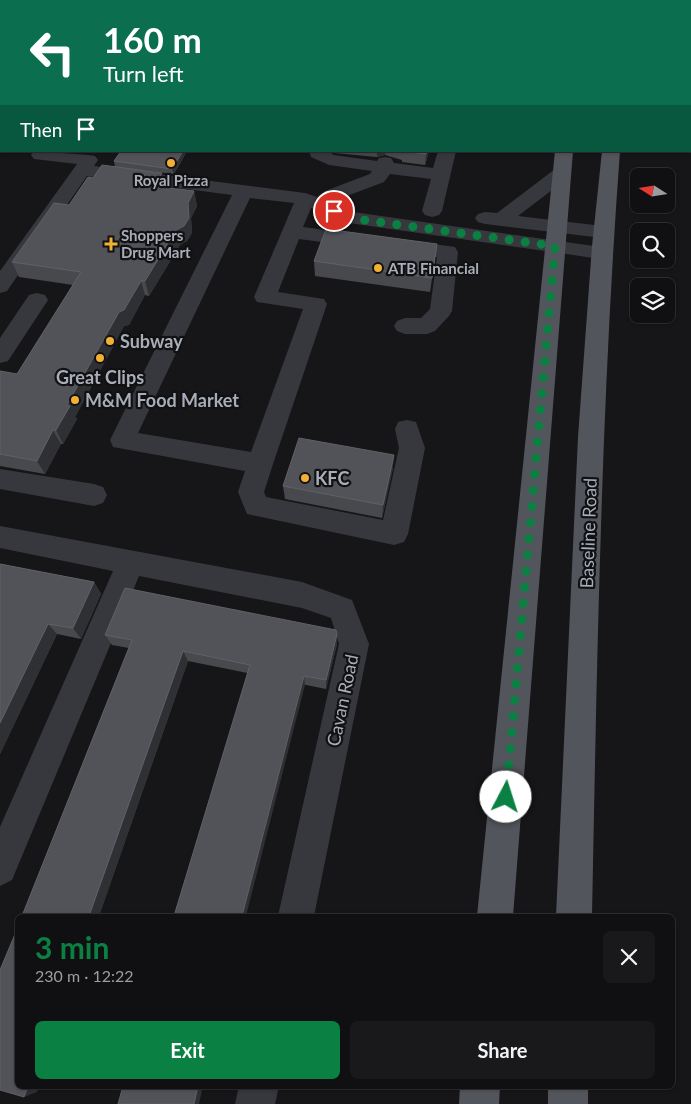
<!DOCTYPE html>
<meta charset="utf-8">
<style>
body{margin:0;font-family:Lato,sans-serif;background:#19191b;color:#f1f3f6;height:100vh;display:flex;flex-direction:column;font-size:19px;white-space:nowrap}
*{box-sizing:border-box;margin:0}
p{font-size:16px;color:#9c9d9f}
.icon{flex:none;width:28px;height:28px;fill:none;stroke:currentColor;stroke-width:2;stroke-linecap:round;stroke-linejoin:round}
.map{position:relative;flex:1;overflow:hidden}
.side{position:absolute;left:15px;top:914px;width:660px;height:175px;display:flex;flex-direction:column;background:#101012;border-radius:8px;box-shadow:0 1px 4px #0004,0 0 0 1px #303032}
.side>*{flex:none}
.hud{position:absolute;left:0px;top:0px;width:691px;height:152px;box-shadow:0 1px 4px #0004,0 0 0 1px #303032;background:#0b6e4f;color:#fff;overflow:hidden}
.needle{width:32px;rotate:282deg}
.controls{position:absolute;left:630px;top:168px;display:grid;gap:10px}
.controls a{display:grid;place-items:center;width:45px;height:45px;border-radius:8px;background:#101012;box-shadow:0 1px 4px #0004,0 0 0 1px #303032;font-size:25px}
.pin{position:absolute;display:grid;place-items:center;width:42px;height:42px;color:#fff;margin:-21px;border:2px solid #fff;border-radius:50%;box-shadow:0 1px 5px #0007}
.me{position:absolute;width:55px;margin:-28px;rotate:5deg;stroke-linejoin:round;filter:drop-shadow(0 0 4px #0008)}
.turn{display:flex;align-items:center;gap:18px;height:105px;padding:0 20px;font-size:22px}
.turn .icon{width:65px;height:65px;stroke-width:2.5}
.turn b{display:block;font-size:35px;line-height:42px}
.then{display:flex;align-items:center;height:48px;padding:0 20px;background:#0003;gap:10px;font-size:19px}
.round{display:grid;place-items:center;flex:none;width:52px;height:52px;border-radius:8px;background:#19191b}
.head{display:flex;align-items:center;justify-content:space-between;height:85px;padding:0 20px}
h1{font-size:30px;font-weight:700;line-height:38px;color:#0b8043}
.cta{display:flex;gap:10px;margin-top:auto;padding:10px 20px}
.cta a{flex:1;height:58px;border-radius:8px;background:#0b8043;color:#fff;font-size:20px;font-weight:700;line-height:58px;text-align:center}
.cta a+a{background:#19191b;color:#f1f3f6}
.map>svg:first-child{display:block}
</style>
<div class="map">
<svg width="691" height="1104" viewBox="0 0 691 1104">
<rect width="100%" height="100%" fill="#161618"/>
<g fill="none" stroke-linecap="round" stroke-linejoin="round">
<g fill="#37383d" fill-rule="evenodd">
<path d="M34,151l55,4 6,1 3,4 -4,6 211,27 12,4 8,-6 45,-17 2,-3 -43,-6 -18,-8 -2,-6h18l7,4 43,6 2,-3 6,-1 6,1 3,5 39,5 5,-17h18l-14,60 -3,4 -7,2 -7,-2 -3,-4 9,-32 -41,-5 -6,8 -45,17 -6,5 20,8 248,35 7,1 3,5 -3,5 -7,1 -252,-36 -38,-15 -8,19 145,19 7,1 3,5 -6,59 -3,5 -14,15 -8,3h-22l-8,-3 -3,-5 3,-5 8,-3h16l9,-9 7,-52 -138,-18 -21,53 46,7 3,5 -54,160 -9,28 2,5 117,23 16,-72 -4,-19 3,-7 9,-2 9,2 9,26 -17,86 -4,8 -10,3 -147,-31 -9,-22 7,-21 -132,-24 -3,-7 122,-245 -145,-19 -80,115 -7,2v-22l77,-107 -43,-5 -3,-4zM250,198l44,5 -40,94 3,5 46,7 -52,143 -113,-19z"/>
<path d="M562,167l7,2 2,4 -2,4 -51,39 85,10 7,2 3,4 -3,4 -7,2 -118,-14 -7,-2 -3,-4 3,-4 7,-2 12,1 58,-44z"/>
<path d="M37,293l8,2 3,5 -40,61 -8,2v-25l29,-43z"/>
<path d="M0,469l94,15 9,3 4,8 -4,8 -9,3 -94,-17z"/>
<path d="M0,526l302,56 50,18 17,44 -55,272h-36l61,-272 -8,-26 -29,-10 -163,-32 -127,304 -12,6v-59l113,-256 -113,-23z"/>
<path d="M239,1086h40l-4,18h-40z"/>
</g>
<g fill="#53555c" fill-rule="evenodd">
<rect x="570" y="0" width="14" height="1"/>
<path d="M555,151h18l-60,765h-36z"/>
<path d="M602,151h18c-19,255 -23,510 -28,765h-36l22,-479 14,-191z"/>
<path d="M460,1086h40l-1,18h-40z"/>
<rect x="548" y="1086" width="40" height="18"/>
</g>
</g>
<g fill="#47494d">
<path d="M0,0h32l-3,1h-28v7h-1z"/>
<path d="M168,0h124l-1,1h-123z"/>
<path d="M187,151l-13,23 -59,-7 -1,-6z"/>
<path d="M331,151h98l-4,14 -23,-3v-2l-17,-5 -8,2 -43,-4z"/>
<path d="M165,187l29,4 3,15 -6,12 1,15 -5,8 -7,4 -31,51 -4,-1 -16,30 -5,1 -49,91 2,2 -14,25h-2l-16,30 -45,-8v-95l17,3 56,-89 -54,-8 -7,-15 57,-57z"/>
<path d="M437,244l-7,48 -115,-16 -1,-15z"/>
<path d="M393,468l-11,50 -97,-19 -2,-13z"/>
<path d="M0,564l94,18 7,12 -20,45 -24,-5 -57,120z"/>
<path d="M105,635l232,9 -11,45 -138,-28 -89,255h-77l107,-268 -17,-3z"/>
</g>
<g fill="#2f3033">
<path d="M5,0h27l-3,1h-24z"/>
<path d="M284,0h8l-1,1h-7z"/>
<path d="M1,69v12l-1,1v-12z"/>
<path d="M183,151h4l-13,23 -2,-5z"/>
<path d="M377,151h9l-1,4 -8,2z"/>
<path d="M427,151h2l-4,14 1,-11z"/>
<path d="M162,173l3,15 -11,-2z"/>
<path d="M194,191l3,15 -6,12 1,15 -5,8 -7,4 -31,51 -4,-15z"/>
<path d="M141,281l4,14 -16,30 -5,1 -49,91 2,2 -14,25 -7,-14 11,-25 52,-93z"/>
<path d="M53,430l8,14 -16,30 -8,-13z"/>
<path d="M394,455l-1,13 -11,50 1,-13z"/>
<path d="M94,582l7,12 -20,45 -8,-11z"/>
<path d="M48,624l9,10 -57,120v-31z"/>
<path d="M337,634v10l-11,45v-9z"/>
<path d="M183,651l5,10 -89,255h-10z"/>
<path d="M304,676l1,9 -59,231h-4z"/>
<path d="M28,1086h11l-2,6 -13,5z"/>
<path d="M198,1086h5l-4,18h-5z"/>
</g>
<g fill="#525359" stroke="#5f6168">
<path d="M175,0h85l-1,1h-71z"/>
<path d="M427,0h90l2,1h-92z"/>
<path d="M1,19v50l-1,1v-50z"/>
<path d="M121,151h62l-11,18 -58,-8z"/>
<path d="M402,151h25l-1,3z"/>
<path d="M102,165l60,8 -8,13 40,5 -6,12 1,15 -5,8 -8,4 -31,51h-4l-17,29 -5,2 -52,93 3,1 -14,24h-3l-16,31 -37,-7v-83l17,3 64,-102 -69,-10 42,-59 15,2 19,-28 5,1z"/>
<path d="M326,229l111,15 -5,34 -118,-17z"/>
<path d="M299,438l95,17 -11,50 -100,-19z"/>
<path d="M0,564l94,18 -21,46 -25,-4 -48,99z"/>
<path d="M125,588l211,42 1,4 -11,46 -22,-4 -62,240h-68l76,-251 -67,-14 -94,265h-67l110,-276 -27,-5z"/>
<path d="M18,927v159h10l-4,11 -24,-7v-120z"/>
<path d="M123,1086h75l-4,18h-76z"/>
</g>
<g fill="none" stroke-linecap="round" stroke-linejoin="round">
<path stroke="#0b8043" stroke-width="9" stroke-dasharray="0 16.2" d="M334,211l15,7 206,28 -49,551"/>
</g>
<g fill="#f2b134" stroke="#111113" stroke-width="2">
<circle cx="171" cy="163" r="5"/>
<path d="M108.5 236.5h5v5h5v5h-5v5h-5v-5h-5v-5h5z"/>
<circle cx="378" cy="268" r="5"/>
<circle cx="110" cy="341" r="5"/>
<circle cx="100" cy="358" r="5"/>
<circle cx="75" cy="400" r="5"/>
<circle cx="305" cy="478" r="5"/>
</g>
<g text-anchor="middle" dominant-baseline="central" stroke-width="4.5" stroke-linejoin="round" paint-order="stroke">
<g font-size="15" font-weight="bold" fill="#a8adb8" stroke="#111113" text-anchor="start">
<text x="171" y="180" text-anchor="middle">Royal Pizza</text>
<text x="121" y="235">Shoppers<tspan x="121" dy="17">Drug Mart</tspan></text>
<text x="388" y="268">ATB Financial</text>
</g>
<g font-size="18" font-weight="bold" fill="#a8adb8" stroke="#111113" text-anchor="start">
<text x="120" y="341">Subway</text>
<text x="100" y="377" text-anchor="middle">Great Clips</text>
<text x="85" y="400">M&amp;M Food Market</text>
<text x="315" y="478">KFC</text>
</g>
<g font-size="18" fill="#a8adb8" stroke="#111113">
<text transform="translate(588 533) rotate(-88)">Baseline Road</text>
<text transform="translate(342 700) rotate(-78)">Cavan Road</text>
</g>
</g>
</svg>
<div class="controls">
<a><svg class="needle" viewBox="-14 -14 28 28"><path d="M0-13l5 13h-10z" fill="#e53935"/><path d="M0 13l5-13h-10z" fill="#9c9d9f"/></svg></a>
<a><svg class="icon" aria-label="search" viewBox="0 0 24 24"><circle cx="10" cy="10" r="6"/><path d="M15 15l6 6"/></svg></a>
<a><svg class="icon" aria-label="layers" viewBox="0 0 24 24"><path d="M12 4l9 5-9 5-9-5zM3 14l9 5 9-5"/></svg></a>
</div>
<div class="pin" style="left:334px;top:211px;background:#d93025"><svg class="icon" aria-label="arrive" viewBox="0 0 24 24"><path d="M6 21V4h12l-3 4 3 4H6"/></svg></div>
<svg class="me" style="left:506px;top:797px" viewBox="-20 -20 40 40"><circle r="19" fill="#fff"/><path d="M0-13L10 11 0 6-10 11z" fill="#0b8043"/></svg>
<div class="hud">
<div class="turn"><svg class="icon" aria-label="left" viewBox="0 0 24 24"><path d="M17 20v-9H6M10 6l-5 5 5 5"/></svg><div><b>160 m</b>Turn left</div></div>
<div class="then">Then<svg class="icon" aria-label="arrive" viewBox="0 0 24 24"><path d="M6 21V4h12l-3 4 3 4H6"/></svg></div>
</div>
<section class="side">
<div class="head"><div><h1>3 min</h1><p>230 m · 12:22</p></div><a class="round"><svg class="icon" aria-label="close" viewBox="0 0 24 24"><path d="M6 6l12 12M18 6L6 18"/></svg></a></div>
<div class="cta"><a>Exit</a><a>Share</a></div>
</section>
</div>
